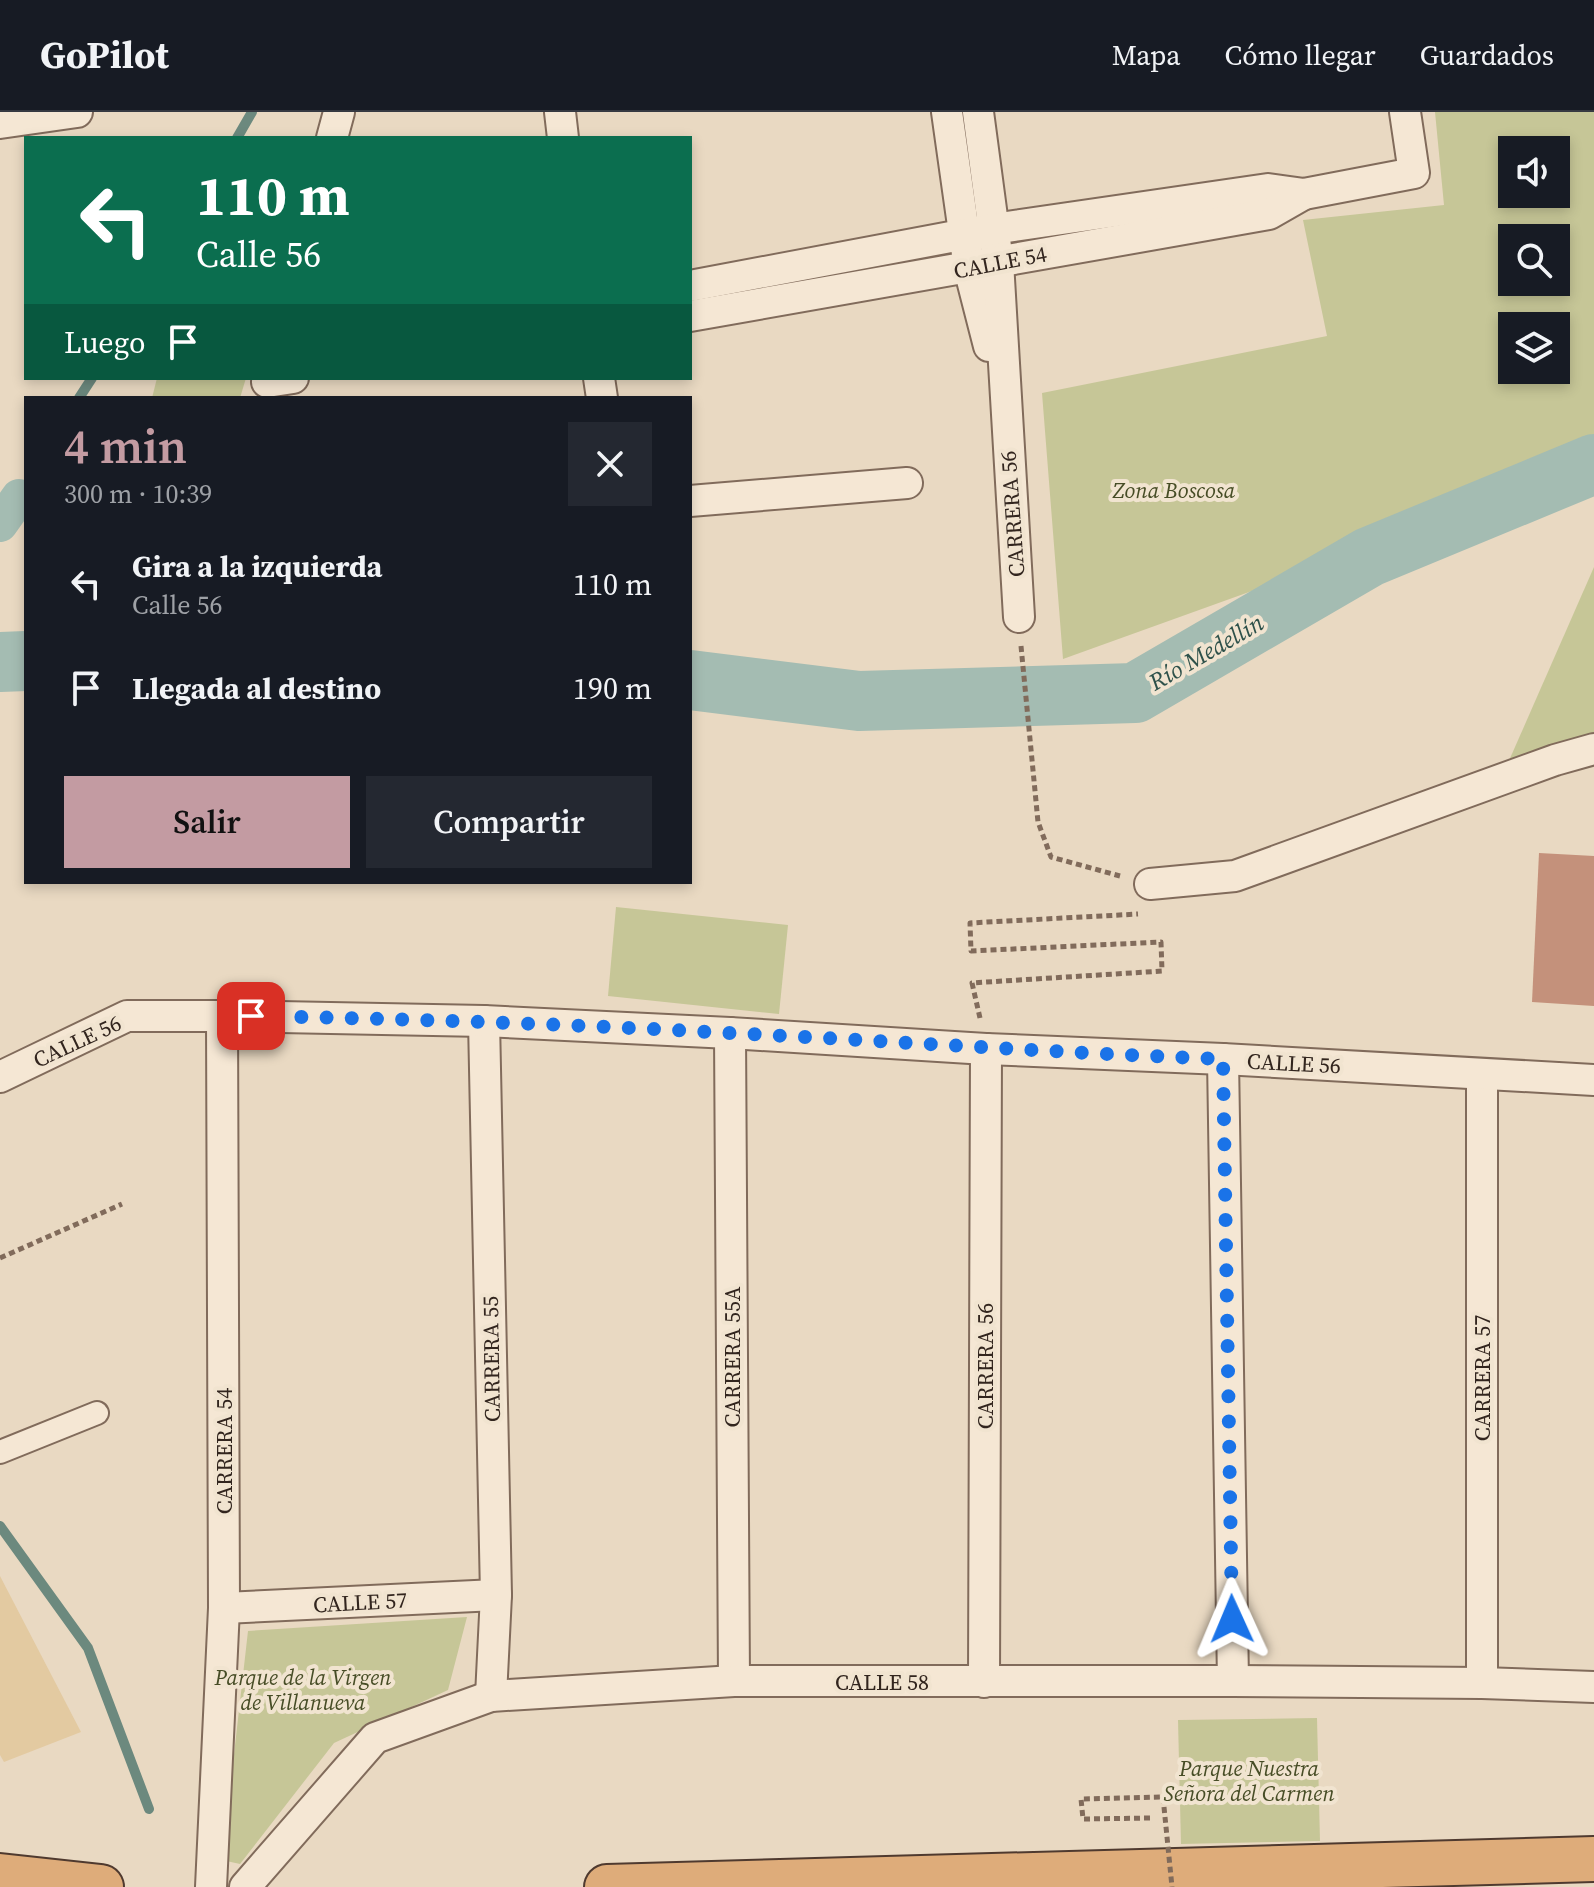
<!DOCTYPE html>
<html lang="es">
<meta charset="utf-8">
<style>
body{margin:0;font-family:"Source Serif 4",serif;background:#242831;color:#f1f3f6;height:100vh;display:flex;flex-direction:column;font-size:30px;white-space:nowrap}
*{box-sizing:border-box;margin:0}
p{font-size:26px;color:#9ea1a6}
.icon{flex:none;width:44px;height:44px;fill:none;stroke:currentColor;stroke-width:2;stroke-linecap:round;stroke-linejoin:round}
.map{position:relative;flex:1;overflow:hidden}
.panel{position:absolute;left:24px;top:284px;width:668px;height:488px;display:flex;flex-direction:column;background:#171b24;border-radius:0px;box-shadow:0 4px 12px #0003}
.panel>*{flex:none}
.hud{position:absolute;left:24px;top:24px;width:668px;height:244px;border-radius:0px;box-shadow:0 4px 12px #0003;background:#0b6e4f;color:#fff;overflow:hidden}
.buttons{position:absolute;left:1498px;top:24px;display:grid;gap:16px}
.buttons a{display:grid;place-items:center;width:72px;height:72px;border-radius:0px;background:#171b24;box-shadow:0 4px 12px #0003;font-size:40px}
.pin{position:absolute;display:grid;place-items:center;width:68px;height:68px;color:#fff;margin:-34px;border-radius:16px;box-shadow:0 4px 12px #0006}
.me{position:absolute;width:88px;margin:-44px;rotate:359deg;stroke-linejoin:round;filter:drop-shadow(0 0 6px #0008)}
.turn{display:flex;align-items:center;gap:28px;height:168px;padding:0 40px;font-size:36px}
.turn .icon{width:104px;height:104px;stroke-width:2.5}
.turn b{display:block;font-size:56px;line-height:68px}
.then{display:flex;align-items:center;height:76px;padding:0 40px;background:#0003;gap:16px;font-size:30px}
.round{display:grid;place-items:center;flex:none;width:84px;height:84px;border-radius:0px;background:#242831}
.headline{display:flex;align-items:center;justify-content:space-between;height:136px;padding:0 40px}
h1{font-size:48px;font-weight:600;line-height:60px;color:#c39ba2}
.cta{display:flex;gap:16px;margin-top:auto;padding:16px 40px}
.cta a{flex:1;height:92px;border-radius:0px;background:#c39ba2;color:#111;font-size:32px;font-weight:600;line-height:92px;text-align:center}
.cta a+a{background:#242831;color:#f1f3f6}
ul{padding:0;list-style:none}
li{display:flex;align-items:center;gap:24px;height:104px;padding:0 40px}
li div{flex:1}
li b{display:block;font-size:30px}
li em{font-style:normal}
header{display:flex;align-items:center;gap:48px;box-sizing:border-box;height:112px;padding:0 40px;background:#171b24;border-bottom:2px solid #363941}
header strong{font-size:38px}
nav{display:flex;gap:44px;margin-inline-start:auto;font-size:28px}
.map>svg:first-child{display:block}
</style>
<header>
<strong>GoPilot</strong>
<nav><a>Mapa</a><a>Cómo llegar</a><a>Guardados</a></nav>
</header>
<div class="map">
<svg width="1594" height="1775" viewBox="0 0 1594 1775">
<rect width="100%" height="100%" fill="#e9d9c2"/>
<g fill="#c6c697" fill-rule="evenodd">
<path d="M1435,0h159v356l-531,191 -21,-266 285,-57 -24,-116 141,-15zM1512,38h44v44h-44zM1556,126v44h-44v-44zM1512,214h44v44h-44z"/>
<path d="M157,266h89l-6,20h-88z"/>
<path d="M1594,455v175l-90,30z"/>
<path d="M616,795l172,18 -9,89 -171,-18z"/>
<path d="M467,1505l-19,73 -114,53 -94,121 -18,-4 26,-229z"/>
<path d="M1317,1606l3,123 -139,3 -3,-124z"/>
</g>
<path fill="#e3caa1" d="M0,1464l81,156 -77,30 -4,-7z"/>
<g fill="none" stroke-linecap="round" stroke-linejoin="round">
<g stroke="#6c897e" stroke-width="10">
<path d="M237,26l15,-26"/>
<path d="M79,286l13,-20"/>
<path d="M19,385l7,-11"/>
<path d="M0,1414l88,122 61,161"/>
</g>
<path stroke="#a4bcb2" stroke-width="36" d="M0,412l19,-27"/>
<g stroke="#a4bcb2" stroke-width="60">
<path d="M0,550l26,-1"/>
<path d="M690,568l169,21 276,-8 234,-136 225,-93"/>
</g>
</g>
<path fill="#c4917b" d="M1539,741l55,3v150l-62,-4z"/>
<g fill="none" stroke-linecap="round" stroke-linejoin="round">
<g stroke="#816b5b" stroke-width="26">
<path id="pedestrian" d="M0,1340l97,-39"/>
</g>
<g stroke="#816b5b" stroke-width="34">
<g id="minor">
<path d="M560,0l3,26"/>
<path d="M947,0l22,156 20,78"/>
<path d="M978,0l20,150 21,355"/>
<path d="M0,11l77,-11"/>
<path d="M332,26l7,-26"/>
<path d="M690,174l303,-57 275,-40 36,5 110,-21 -9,-61"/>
<path d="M690,204l579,-102 35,-20"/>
<path d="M268,266l-1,4 26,-4"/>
<path d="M599,266l3,20"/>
<path d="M690,389l217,-18"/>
<path d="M1150,772l85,-8 320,-116 39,-11"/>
<path d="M484,909l12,574 -5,101"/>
<path d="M730,921l4,648"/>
<path d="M1223,947l10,622"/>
<path d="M1482,962v609"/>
<path d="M0,965l127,-61h95l262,5 246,12 256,16 237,10 371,21"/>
<path d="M224,1496l272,-13"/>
<path d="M984,1570l2,-633"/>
<path d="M211,1775l13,-279 -2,-592"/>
<path d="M245,1775l130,-149 116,-42 243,-15h499l249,2 112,4"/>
</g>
</g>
<g stroke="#4f3a2f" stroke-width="48">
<g id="trunk">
<path d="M0,1764l101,11"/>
<path d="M607,1775l987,-28"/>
</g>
</g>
<g stroke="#816b5b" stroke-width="5" stroke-dasharray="6 4" stroke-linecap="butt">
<path d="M1021,534l17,176 13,35 69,19"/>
<path d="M980,906l-8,-35 190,-12 -1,-29 -190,9 -1,-28 168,-9"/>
<path d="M0,1146l122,-54"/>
<path d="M1150,1706l-67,1 -2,-20 82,-2"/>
</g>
<use href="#pedestrian" stroke="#f5e7d4" stroke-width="22"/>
<use href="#minor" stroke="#f5e7d4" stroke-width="30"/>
<use href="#trunk" stroke="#deac7a" stroke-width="44"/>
<path stroke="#816b5b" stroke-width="5" stroke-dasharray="6 4" stroke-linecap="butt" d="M1163,1685l9,90"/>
</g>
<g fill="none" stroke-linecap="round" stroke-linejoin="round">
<path stroke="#1a73e8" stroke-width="14" stroke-dasharray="0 25.2" d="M251,904c159,3 318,8 477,17 165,8 330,20 495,26l9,560"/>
</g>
<g text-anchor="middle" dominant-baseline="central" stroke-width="8" stroke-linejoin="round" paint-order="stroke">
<g font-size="22" fill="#32251e" stroke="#f1e4d0">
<text transform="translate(1000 150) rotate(-11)">CALLE 54</text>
<text transform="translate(1012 402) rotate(-94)">CARRERA 56</text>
<text transform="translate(77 929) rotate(-25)">CALLE 56</text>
<text transform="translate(1294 951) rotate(3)">CALLE 56</text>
<text transform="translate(732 1245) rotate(-90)">CARRERA 55A</text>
<text transform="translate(491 1247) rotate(-91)">CARRERA 55</text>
<text transform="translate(985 1254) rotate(-90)">CARRERA 56</text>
<text transform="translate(1482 1266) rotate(-90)">CARRERA 57</text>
<text transform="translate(224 1339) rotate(-90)">CARRERA 54</text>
<text transform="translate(360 1490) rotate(-3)">CALLE 57</text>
<text x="882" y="1570">CALLE 58</text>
</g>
<g font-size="22" font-style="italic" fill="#474d26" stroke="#f1e4d0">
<text x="1174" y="378">Zona Boscosa</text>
<text x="303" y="1565">Parque de la Virgen<tspan x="303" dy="25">de Villanueva</tspan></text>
<text x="1249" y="1656">Parque Nuestra<tspan x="1249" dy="25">Señora del Carmen</tspan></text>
</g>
<g font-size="24" font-style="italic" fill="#2e514a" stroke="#f1e4d0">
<text transform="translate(1206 540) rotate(-30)">Río Medellín</text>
</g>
</g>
</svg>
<div class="buttons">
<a><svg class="icon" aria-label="sound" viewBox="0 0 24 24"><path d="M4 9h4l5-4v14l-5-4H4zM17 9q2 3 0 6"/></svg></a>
<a><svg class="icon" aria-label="search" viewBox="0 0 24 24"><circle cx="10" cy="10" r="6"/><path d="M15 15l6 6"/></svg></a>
<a><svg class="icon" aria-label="layers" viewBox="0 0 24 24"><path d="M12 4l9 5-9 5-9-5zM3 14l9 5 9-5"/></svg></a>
</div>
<div class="pin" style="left:251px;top:904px;background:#d93025"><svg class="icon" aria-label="arrive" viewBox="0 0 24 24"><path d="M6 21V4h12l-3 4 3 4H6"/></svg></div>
<svg class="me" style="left:1232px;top:1507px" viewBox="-20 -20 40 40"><path d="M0-17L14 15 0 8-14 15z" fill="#1a73e8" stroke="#fff" stroke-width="4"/></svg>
<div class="hud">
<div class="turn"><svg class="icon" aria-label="left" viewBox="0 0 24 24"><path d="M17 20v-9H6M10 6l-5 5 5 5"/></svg><div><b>110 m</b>Calle 56</div></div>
<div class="then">Luego<svg class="icon" aria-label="arrive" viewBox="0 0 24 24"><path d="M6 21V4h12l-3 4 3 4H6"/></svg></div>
</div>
<section class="panel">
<div class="headline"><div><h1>4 min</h1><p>300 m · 10:39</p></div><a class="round"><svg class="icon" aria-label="close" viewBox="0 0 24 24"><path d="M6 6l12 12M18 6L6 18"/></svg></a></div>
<ul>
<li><svg class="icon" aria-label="left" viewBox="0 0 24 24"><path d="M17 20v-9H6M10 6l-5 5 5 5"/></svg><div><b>Gira a la izquierda</b><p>Calle 56</p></div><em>110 m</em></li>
<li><svg class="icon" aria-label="arrive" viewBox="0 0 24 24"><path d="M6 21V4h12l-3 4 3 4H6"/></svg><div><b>Llegada al destino</b></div><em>190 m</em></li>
</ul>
<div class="cta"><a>Salir</a><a>Compartir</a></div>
</section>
</div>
